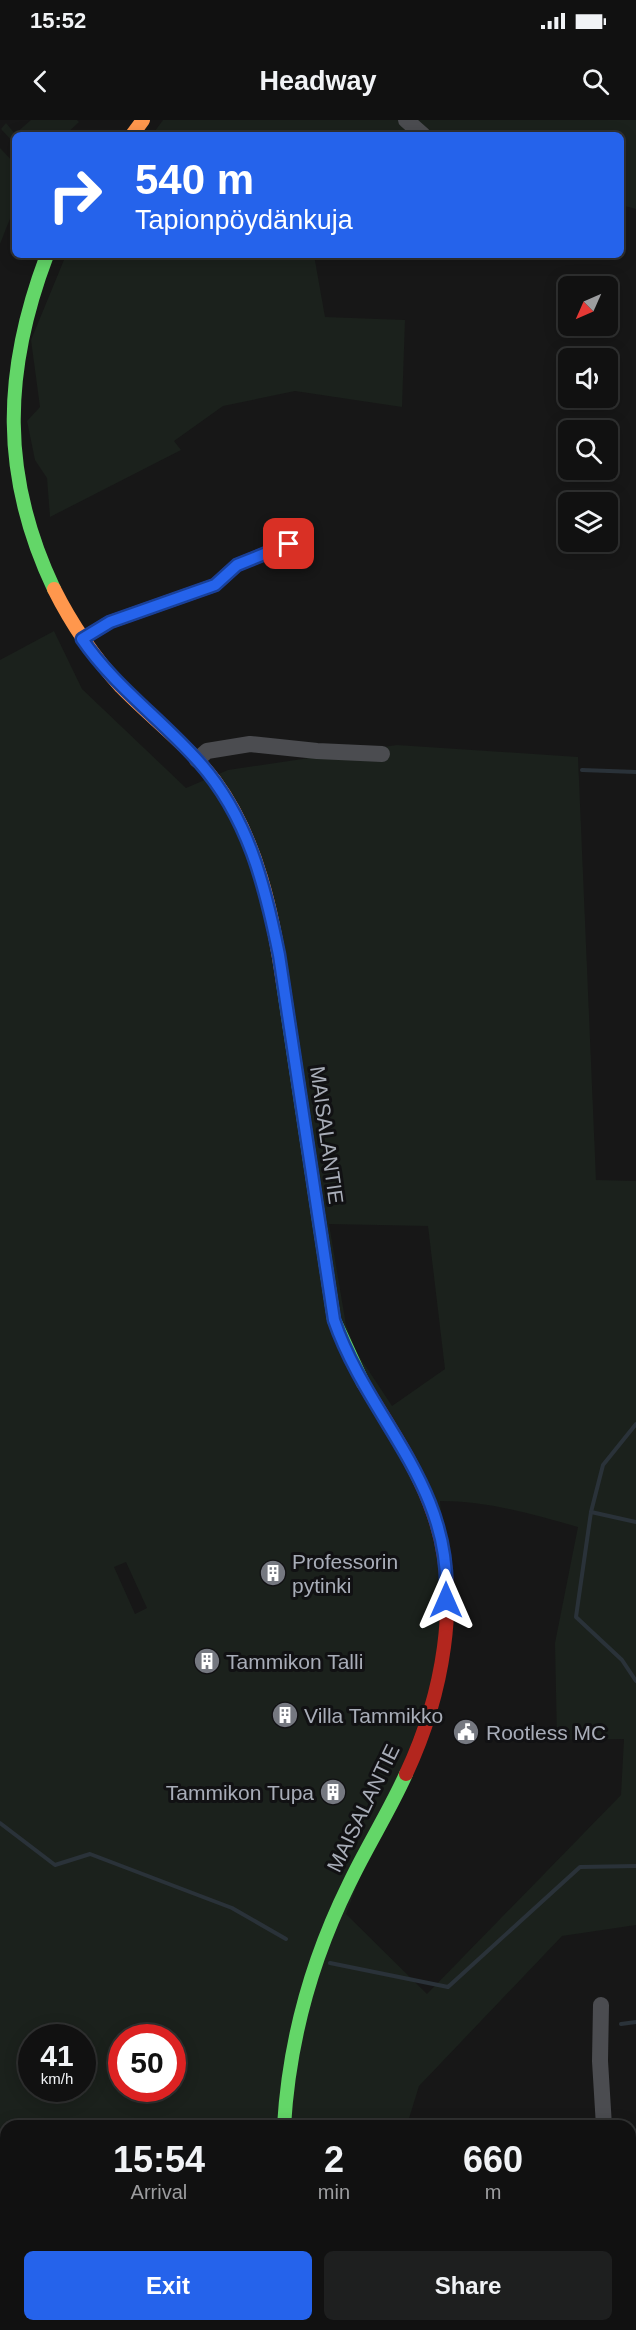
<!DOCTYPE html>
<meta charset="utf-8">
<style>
body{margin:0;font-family:Helvetica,sans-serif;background:#1e1f1f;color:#f1f3f6;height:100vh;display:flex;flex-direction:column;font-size:22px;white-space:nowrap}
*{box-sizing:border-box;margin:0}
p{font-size:20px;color:#9c9d9f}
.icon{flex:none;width:33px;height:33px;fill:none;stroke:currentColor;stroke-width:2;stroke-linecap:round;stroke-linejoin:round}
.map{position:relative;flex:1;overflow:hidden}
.drawer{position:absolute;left:0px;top:2000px;width:636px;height:212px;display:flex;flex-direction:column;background:#111;border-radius:18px 18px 0 0;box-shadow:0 3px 15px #0003,0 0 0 2px #303131}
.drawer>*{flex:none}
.hud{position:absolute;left:12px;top:12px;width:612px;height:126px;border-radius:9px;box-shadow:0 3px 15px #0003,0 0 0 2px #303131;background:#2563eb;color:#fff;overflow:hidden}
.needle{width:39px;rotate:225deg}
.buttons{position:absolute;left:558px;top:156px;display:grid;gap:12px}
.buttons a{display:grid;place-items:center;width:60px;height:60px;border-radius:9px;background:#111;box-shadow:0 3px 15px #0003,0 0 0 2px #303131;font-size:30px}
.speed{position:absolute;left:18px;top:1904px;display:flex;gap:12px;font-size:30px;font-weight:700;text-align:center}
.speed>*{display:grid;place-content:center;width:78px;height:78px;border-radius:50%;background:#111;box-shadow:0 3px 15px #0003,0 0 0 2px #303131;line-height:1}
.speed small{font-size:15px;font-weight:400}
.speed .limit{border:9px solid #d22;background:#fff;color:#111}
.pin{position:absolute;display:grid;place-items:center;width:51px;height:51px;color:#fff;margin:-26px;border-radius:12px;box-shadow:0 3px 9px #0006}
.me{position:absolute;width:66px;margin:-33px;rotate:0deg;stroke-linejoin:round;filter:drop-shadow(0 0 4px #0008)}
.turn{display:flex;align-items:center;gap:21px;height:126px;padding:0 24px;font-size:27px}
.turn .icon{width:78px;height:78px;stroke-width:2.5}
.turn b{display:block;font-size:42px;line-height:51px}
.eta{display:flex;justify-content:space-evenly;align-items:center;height:102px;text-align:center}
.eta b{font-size:36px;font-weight:800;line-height:42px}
.action{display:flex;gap:12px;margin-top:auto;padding:12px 24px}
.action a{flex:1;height:69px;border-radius:9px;background:#2563eb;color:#fff;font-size:24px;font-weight:800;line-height:69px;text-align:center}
.action a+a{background:#1e1f1f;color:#f1f3f6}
.status{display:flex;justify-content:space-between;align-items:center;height:42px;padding:0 30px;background:#111;direction:ltr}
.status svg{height:16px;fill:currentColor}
header{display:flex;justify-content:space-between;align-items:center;height:78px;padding:0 24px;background:#111;font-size:27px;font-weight:800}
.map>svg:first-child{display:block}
</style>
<div class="status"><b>15:52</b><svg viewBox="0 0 49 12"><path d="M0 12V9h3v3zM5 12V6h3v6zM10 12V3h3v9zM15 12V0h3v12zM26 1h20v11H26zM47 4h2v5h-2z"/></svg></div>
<header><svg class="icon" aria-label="back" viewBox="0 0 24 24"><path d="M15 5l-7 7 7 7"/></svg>Headway<svg class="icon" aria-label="search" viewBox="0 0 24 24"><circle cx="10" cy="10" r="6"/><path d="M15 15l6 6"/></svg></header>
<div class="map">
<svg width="636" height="2210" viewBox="0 0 636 2210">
<rect width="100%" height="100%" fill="#171717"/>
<g fill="#1b211c" fill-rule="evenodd">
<path d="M31,0h46l2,2 -14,13h-50v9l-14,-15 5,-6 9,11z"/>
<path d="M163,0h473v89l-15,-4v-70h-469z"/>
<path d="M0,28l15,16v42l-15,38z"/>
<path d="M66,135h248l11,62 80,3 -3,87 -107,-16 -72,15 -49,35 7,9 -131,67 -3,-39 -12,-18 -8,-39 13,-14 -9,-67z"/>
<path d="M54,511l28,58 104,99 42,-18 169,-25 181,12 18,423 40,1v744l-74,11 -143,150 -12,39 -401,1v199h94l1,5h-101v-1670zM329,1104l99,2 17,143 -53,37 -35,-53 -11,-28zM440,1381c48,0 92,13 138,26l-23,116 2,97 67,-1 -3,56 -194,199 -81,-80 105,-274zM126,1442l21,46 -12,6 -21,-47zM32,1917h50v51h-50zM122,1917h50v51h-50z"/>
<path d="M252,2205h289l-5,5h-278z"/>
</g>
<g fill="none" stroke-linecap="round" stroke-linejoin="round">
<g stroke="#2a3239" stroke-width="4">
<path d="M582,650l54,2"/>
<path d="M636,1304l-33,41 -12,47 -15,105 46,43 14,21"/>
<path d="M591,1392l45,10"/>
<path d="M0,1703l55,42 35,-11 142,54 54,31"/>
<path d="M330,1843l118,24 132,-120 56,-1"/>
<path d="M621,1904l15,-2"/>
</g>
<g stroke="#4b4c50" stroke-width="16">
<path d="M406,0l17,15"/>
<path d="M197,640l10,-9 43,-7 67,7 65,3"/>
<path d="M601,1885l-1,56 4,65"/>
<path d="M630,2141l6,-4"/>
<path d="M539,2210l6,-5"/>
</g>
<g stroke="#63d668" stroke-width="14">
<path d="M47,135c-44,116 -47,220 7,334"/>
<path d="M283,863l51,337 29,63"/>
<path d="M284,2006c5,-84 28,-167 65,-242 18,-38 40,-72 57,-110"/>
<path d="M289,2205v5"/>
</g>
<g stroke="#ff974d" stroke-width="14">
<path d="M132,15l11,-15"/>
<path d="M54,469c18,36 40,68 67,98 31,32 67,58 94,94 42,57 58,133 68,202"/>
</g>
<g stroke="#b3261e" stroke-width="14">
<path d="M82,519l28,-17 105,-37 22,-20 69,-28"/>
<path d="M363,1263c26,43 55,85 71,133 28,82 8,181 -28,258"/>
</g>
</g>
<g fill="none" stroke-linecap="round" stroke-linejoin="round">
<g stroke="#184099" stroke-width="15">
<path id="route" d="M289,424l-52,21 -22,20 -105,37 -28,17c32,47 79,80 117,123 49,55 66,123 80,193l55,365c34,99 119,164 112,280"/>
</g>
<use href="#route" stroke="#2563eb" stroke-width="10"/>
</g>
<defs>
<g id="building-disc" transform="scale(1.35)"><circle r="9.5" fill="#757880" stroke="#111113"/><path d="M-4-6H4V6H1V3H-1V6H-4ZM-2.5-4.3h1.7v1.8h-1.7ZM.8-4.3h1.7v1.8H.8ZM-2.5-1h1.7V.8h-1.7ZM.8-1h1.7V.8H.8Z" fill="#fff"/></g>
<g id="civic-disc" transform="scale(1.35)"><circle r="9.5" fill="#757880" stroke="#111113"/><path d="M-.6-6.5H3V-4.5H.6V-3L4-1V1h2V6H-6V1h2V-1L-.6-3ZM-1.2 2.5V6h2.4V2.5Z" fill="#fff"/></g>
</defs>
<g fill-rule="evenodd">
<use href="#building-disc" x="273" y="1453"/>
<use href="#building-disc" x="207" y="1541"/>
<use href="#building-disc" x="285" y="1595"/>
<use href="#civic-disc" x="466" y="1612"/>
<use href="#building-disc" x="333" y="1672"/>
</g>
<g text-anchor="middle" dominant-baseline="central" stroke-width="6" stroke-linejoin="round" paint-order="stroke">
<g font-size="21" fill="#a8adb8" stroke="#111113">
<text transform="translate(327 1015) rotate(82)">MAISALANTIE</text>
<text transform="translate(363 1688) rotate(-64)">MAISALANTIE</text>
</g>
<g font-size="21" fill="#a8adb8" stroke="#111113" text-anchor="start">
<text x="292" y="1441">Professorin<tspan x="292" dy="24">pytinki</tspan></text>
<text x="226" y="1541">Tammikon Talli</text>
<text x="304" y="1595">Villa Tammikko</text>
<text x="486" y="1612">Rootless MC</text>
<text x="314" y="1672" text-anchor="end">Tammikon Tupa</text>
</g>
</g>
</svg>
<div class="buttons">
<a><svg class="needle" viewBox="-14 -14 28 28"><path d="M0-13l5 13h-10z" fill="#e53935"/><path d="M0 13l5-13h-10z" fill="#9c9d9f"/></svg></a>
<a><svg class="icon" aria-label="sound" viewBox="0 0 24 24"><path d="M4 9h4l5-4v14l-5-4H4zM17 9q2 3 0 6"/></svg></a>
<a><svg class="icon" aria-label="search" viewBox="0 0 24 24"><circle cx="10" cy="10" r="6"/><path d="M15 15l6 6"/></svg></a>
<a><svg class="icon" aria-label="layers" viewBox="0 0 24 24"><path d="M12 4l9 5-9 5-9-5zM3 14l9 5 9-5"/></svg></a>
</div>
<div class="speed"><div>41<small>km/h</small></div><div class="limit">50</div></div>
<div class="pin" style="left:289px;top:424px;background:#d93025"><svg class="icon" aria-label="arrive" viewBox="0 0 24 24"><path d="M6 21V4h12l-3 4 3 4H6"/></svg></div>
<svg class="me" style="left:446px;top:1480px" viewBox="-20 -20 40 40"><path d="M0-17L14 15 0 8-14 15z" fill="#2563eb" stroke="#fff" stroke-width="4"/></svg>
<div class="hud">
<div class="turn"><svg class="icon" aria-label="right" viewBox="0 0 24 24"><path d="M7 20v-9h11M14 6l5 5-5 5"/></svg><div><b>540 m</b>Tapionpöydänkuja</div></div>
</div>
<section class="drawer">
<div class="eta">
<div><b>15:54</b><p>Arrival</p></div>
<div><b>2</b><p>min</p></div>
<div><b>660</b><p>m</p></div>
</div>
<div class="action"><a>Exit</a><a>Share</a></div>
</section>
</div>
